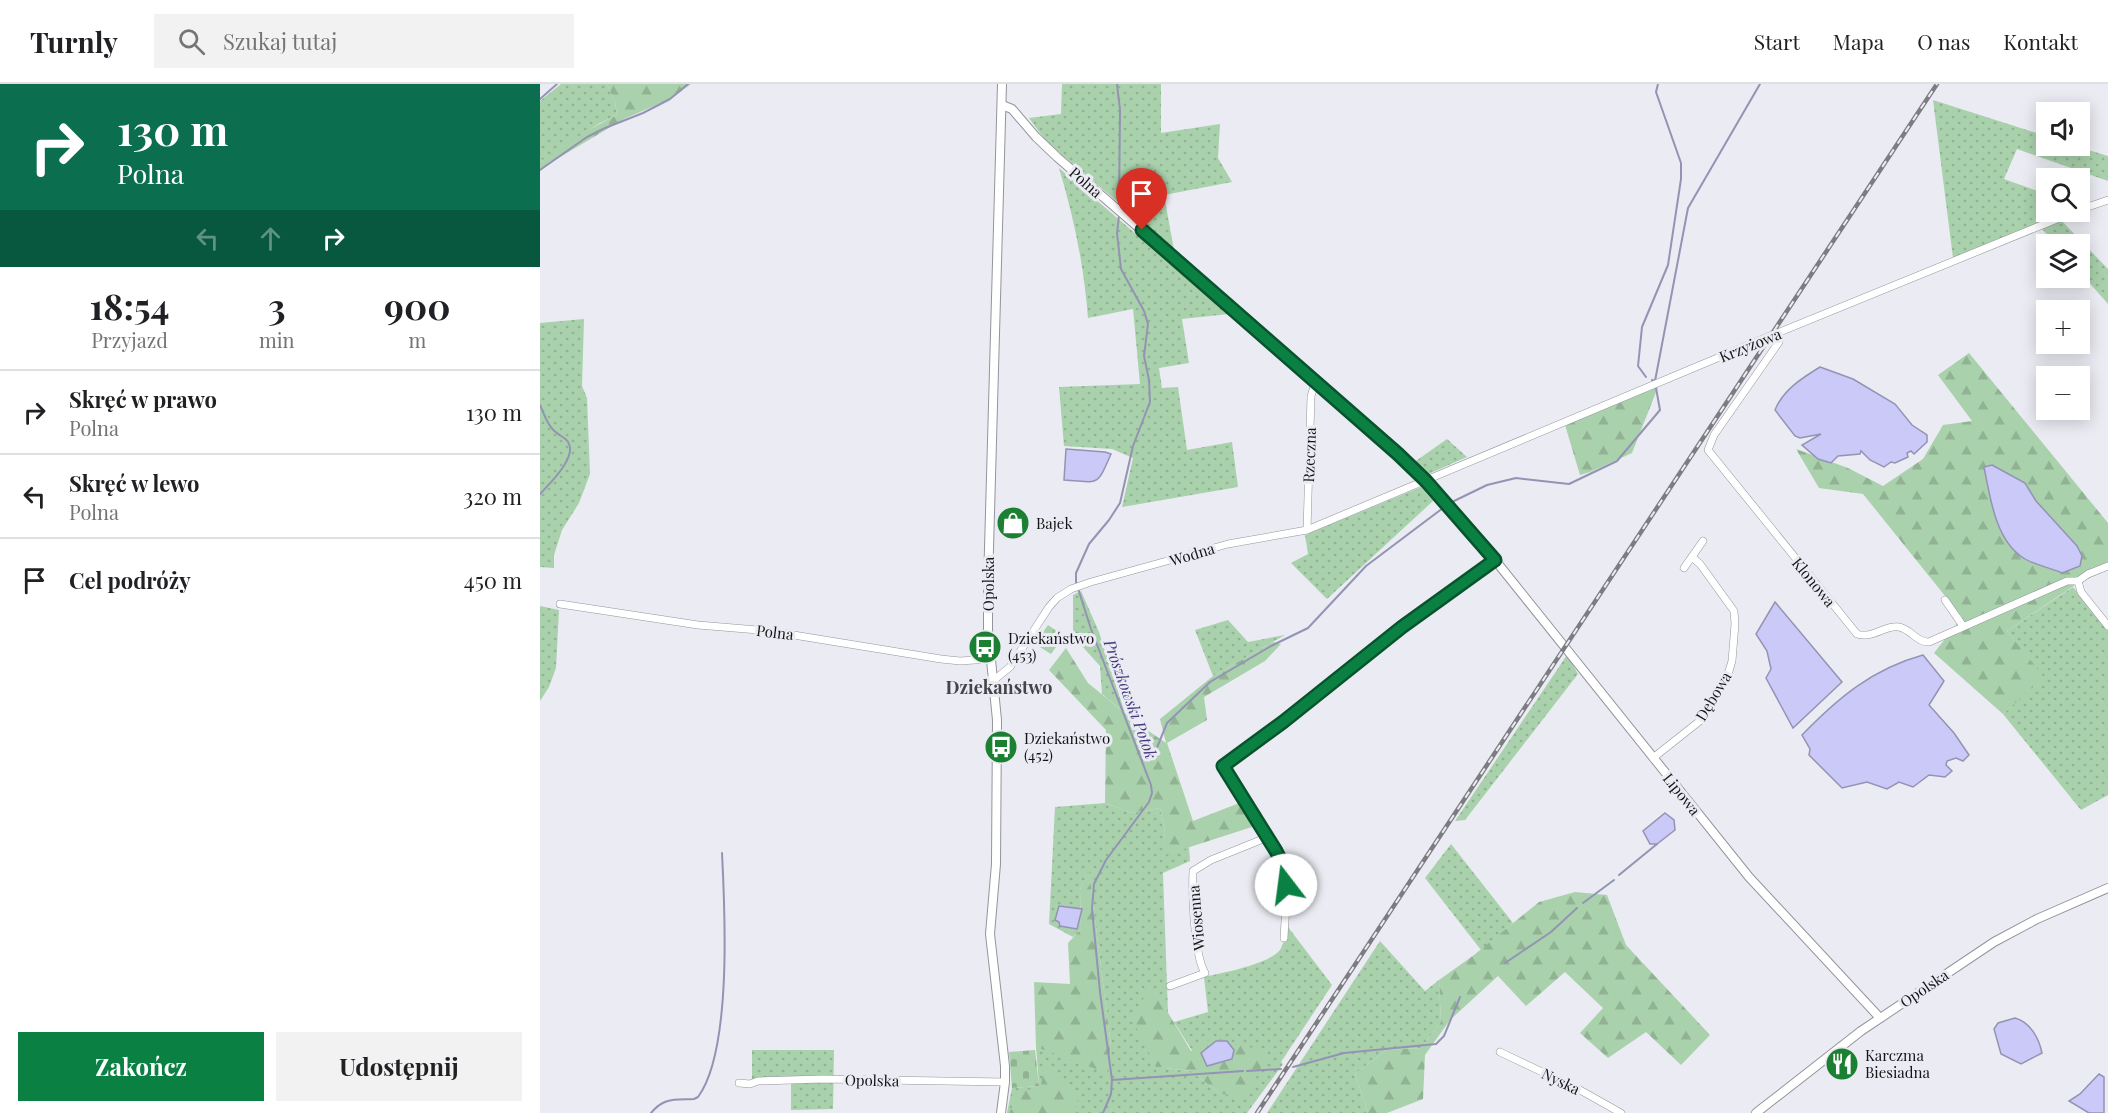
<!DOCTYPE html>
<html lang="pl">
<meta charset="utf-8">
<style>
body{margin:0;font-family:"Playfair Display",serif;background:#f2f2f2;color:#202124;height:100vh;display:flex;flex-direction:column;font-size:22px;white-space:nowrap}
*{box-sizing:border-box;margin:0}
p{font-size:20px;color:#757577}
.icon{flex:none;width:33px;height:33px;fill:none;stroke:currentColor;stroke-width:2;stroke-linecap:round;stroke-linejoin:round}
.map{position:relative;flex:1;overflow:hidden}
.sheet{display:flex;flex-direction:column;background:#fff;width:540px}
.sheet>*{flex:none}
.guide{background:#0b6e4f;color:#fff;overflow:hidden}
.tools{position:absolute;left:1496px;top:18px;display:grid;gap:12px}
.tools a{display:grid;place-items:center;width:54px;height:54px;border-radius:0px;background:#fff;box-shadow:0 3px 15px #0003;font-size:30px}
.pin{position:absolute;display:grid;place-items:center;width:51px;height:51px;color:#fff;margin:-62px -26px;border-radius:50% 50% 50% 0;rotate:-45deg;box-shadow:0 0 6px #0007}
.pin .icon{rotate:45deg}
.me{position:absolute;width:66px;margin:-33px;rotate:345deg;stroke-linejoin:round;filter:drop-shadow(0 0 4px #0008)}
.turn{display:flex;align-items:center;gap:21px;height:126px;padding:0 18px;font-size:27px}
.turn .icon{width:78px;height:78px;stroke-width:2.5}
.turn b{display:block;font-size:42px;line-height:51px}
.lanes{display:flex;align-items:center;height:57px;padding:0 18px;background:#0003;justify-content:center;gap:30px;direction:ltr}
.lanes .off{opacity:.35}
.eta{display:flex;justify-content:space-evenly;align-items:center;height:102px;text-align:center}
.eta b{font-size:36px;font-weight:700;line-height:42px}
.cta{display:flex;gap:12px;margin-top:auto;padding:12px 18px}
.cta a{flex:1;height:69px;border-radius:0px;background:#0b8043;color:#fff;font-size:24px;font-weight:700;line-height:69px;text-align:center}
.cta a+a{background:#f2f2f2;color:#202124}
ul{padding:0;list-style:none}
li{display:flex;align-items:center;gap:18px;height:84px;padding:0 18px;border-top:2px solid #e0e0e0}
li div{flex:1}
li b{display:block;font-size:22px}
li em{font-style:normal}
header{display:flex;align-items:center;gap:36px;box-sizing:border-box;height:84px;padding:0 30px;background:#fff;border-bottom:2px solid #e0e0e0}
header strong{font-size:28px}
nav{display:flex;gap:33px;margin-inline-start:auto;font-size:21px}
.search{width:420px;height:54px;background:#f2f2f2;display:flex;align-items:center;gap:15px;box-sizing:border-box;padding:0 21px;border-radius:0px;color:#757577;font-size:22px}
main{display:flex;flex:1;min-height:0}
.map>svg:first-child{display:block}
</style>
<header>
<strong>Turnly</strong>
<div class="search"><svg class="icon" aria-label="search" viewBox="0 0 24 24"><circle cx="10" cy="10" r="6"/><path d="M15 15l6 6"/></svg>Szukaj tutaj</div>
<nav><a>Start</a><a>Mapa</a><a>O nas</a><a>Kontakt</a></nav>
</header>
<main>
<section class="sheet">
<div class="guide">
<div class="turn"><svg class="icon" aria-label="right" viewBox="0 0 24 24"><path d="M7 20v-9h11M14 6l5 5-5 5"/></svg><div><b>130 m</b>Polna</div></div>
<div class="lanes"><svg class="icon off" aria-label="left" viewBox="0 0 24 24"><path d="M17 20v-9H6M10 6l-5 5 5 5"/></svg><svg class="icon off" aria-label="ahead" viewBox="0 0 24 24"><path d="M12 20V5M6 11l6-6 6 6"/></svg><svg class="icon" aria-label="right" viewBox="0 0 24 24"><path d="M7 20v-9h11M14 6l5 5-5 5"/></svg></div>
</div>
<div class="eta">
<div><b>18:54</b><p>Przyjazd</p></div>
<div><b>3</b><p>min</p></div>
<div><b>900</b><p>m</p></div>
</div>
<ul>
<li><svg class="icon" aria-label="right" viewBox="0 0 24 24"><path d="M7 20v-9h11M14 6l5 5-5 5"/></svg><div><b>Skręć w prawo</b><p>Polna</p></div><em>130 m</em></li>
<li><svg class="icon" aria-label="left" viewBox="0 0 24 24"><path d="M17 20v-9H6M10 6l-5 5 5 5"/></svg><div><b>Skręć w lewo</b><p>Polna</p></div><em>320 m</em></li>
<li><svg class="icon" aria-label="arrive" viewBox="0 0 24 24"><path d="M6 21V4h12l-3 4 3 4H6"/></svg><div><b>Cel podróży</b></div><em>450 m</em></li>
</ul>
<div class="cta"><a>Zakończ</a><a>Udostępnij</a></div>
</section>
<div class="map">
<svg width="1568" height="1029" viewBox="0 0 1568 1029">
<defs>
<pattern id="grass-dots" width="8" height="8" patternUnits="userSpaceOnUse" patternTransform="scale(1.5)"><rect width="8" height="8" fill="#a9d1ac"/><path d="M2 2h.1M6 6h.1" fill="none" stroke="#91b393" stroke-width="1.8" stroke-linecap="round"/></pattern>
<pattern id="forest-firs" width="22" height="20" patternUnits="userSpaceOnUse" patternTransform="scale(1.5)"><rect width="22" height="20" fill="#a9d1ac"/><path d="M5 1l3.5 6h-7zM16 11l3.5 6h-7z" fill="#91b393"/></pattern>
<pattern id="cemetery-stones" width="16" height="16" patternUnits="userSpaceOnUse" patternTransform="scale(1.5)"><rect width="16" height="16" fill="#a9d1ac"/><path d="M2 7V4a2 2 0 0 1 4 0v3zM10 15v-3a2 2 0 0 1 4 0v3z" fill="#91b393"/></pattern>
<pattern id="park-crowns" width="20" height="18" patternUnits="userSpaceOnUse" patternTransform="scale(1.5)"><rect width="20" height="18" fill="#a9d1ac"/><path d="M2 6a3 3 0 1 1 6 0M12 15a3 3 0 1 1 6 0" fill="none" stroke="#91b393"/></pattern>
</defs>
<rect width="100%" height="100%" fill="#ebebf3"/>
<g fill="url(#grass-dots)">
<path d="M21,0h46l8,18 2,13 -17,8 -60,39v-61z"/>
<path d="M522,0h99v49l59,-9 -2,34 14,24 -68,13 10,55 -129,-110 -16,-22 32,-4z"/>
<path d="M1393,16l113,36v10h29l33,10v25l-91,-32 -13,30 42,15v18h21l-114,46z"/>
<path d="M519,84l170,146 -47,5 7,44 -30,5 3,20 16,-1 9,63 45,-8 6,45 -116,20 11,-49 -21,-9 -48,-3 -5,-59 81,-3 -7,-75 -45,9c-4,-52 -14,-100 -29,-150z"/>
<path d="M1521,136l47,49v35l-29,-33v-27h-23l-15,-16z"/>
<path d="M44,235l-2,67 5,12 3,76 -11,29 -17,27 -8,25v13l-14,-1v-244z"/>
<path d="M907,355l20,18 -41,18 -13,-12z"/>
<path d="M881,403l12,14 -106,98 -36,-36 17,-9 -3,-19z"/>
<path d="M1533,503l35,43v165l-27,15 -78,-96 40,-37 -36,-46z"/>
<path d="M541,507l18,41 26,81 -23,-19 -2,-28 -27,-30v-41z"/>
<path d="M0,522l19,4 -3,58 -7,19 -9,14z"/>
<path d="M688,536l20,22 37,-7 -72,41 -18,-46z"/>
<path d="M1027,571l11,19 -113,146 -10,1z"/>
<path d="M565,719l27,10 28,-5 5,24 -2,23 26,-8 1,14 -27,12 5,140 -16,-26 4,80 35,4 28,22 -45,-71 34,-10 -4,-35c18,-4 65,-13 76,-27 4,-6 5,-16 8,-23l44,58 -51,77 2,2 -36,49h-240l5,-25 27,-2 -3,-39 12,4 62,3 1,-8 -22,-174 -9,18 1,39 -8,8 -24,-13 6,-117z"/>
<path d="M911,760l62,79 -32,27 -56,-72z"/>
<path d="M840,857l45,50 14,-11 2,42 -20,26 -35,2 -31,24 13,39h-101z"/>
<path d="M212,966h82l-1,59 -42,1v-26l-39,-1z"/>
</g>
<g fill="url(#forest-firs)">
<path d="M67,0h84l-19,14 -48,21 -84,50v-7c24,-17 50,-34 77,-47l-2,-13z"/>
<path d="M1429,269l139,170v47l-30,13 -71,48 37,46 -41,37 -69,-61 28,-36 -99,-123 -44,-6 -23,-39 52,19 35,18 40,-27 20,-34 29,-4 -34,-46z"/>
<path d="M1118,303l-26,66 -42,19 -10,3 -15,-50z"/>
<path d="M733,558l8,2 -16,17 -61,36 3,23 -40,23 26,78 49,-19 16,23 -96,31 3,-24 -5,-24 -28,5 -27,-10 1,-73 -57,-60 17,-22 22,35 49,40 29,20 -6,-24 53,-43z"/>
<path d="M549,787l22,175 -4,27 -71,-26 -2,-65 36,2 -2,-41 13,-14 -1,-39z"/>
<path d="M1035,808l32,3 19,50 84,90 -29,30 -35,-33 -38,26 -28,-25 23,-25 -38,-36 -39,34 -28,-30 -48,44 -25,35 -2,44 -36,14h-19l-13,-39 31,-24 35,-2 20,-26 -2,-42 35,-25 65,-53z"/>
<path d="M612,902l39,65 23,-14 54,15 -22,47 -27,-6 -28,-22 -35,-4 -25,-50z"/>
<path d="M503,984c19,7 29,17 36,36l-13,9h-57l11,-22 21,-3z"/>
</g>
<path fill="url(#cemetery-stones)" d="M495,966l4,36 -27,2 -3,-36z"/>
<path fill="url(#park-crowns)" d="M508,541l16,11 -13,18 -16,-10z"/>
<g fill="#cbc9f8" stroke="#9493b4" stroke-width="1.5">
<path d="M1280,283l33,12 42,25 17,21 15,10v7l-13,12 -3,-3 -4,2 1,4 -13,6 -4,-1 -7,5 -14,-7 -9,-9 -1,3 -22,2 -7,7 -13,-4 -16,-14 19,-11 -21,4 -5,-2 -20,-26c8,-20 27,-32 45,-43z"/>
<path d="M526,365l39,3 6,2c-15,34 -11,28 -47,26z"/>
<path d="M1452,381l33,18 11,18 41,45 5,10 -2,10 -18,7c-13,-6 -29,-8 -40,-16 -27,-18 -32,-61 -38,-90z"/>
<path d="M1235,518l67,80 -49,46 -27,-50 5,-9 -4,-18 -11,-17z"/>
<path d="M1383,571l21,26 -15,24 25,28 15,22 -6,6 -7,-3 -9,3 -1,4 6,6 -7,6 -16,-2 -16,12 -14,-5 -12,7 -20,-7 -25,6 -33,-33 1,-6 -8,-14c36,-37 70,-66 121,-80z"/>
<path d="M1125,729l9,7 1,10 -18,14h-7l-7,-13z"/>
<path d="M519,822l23,3 -5,20 -17,-3 -1,-4 -4,-2z"/>
<path d="M1475,934c15,4 24,20 27,35l-21,11 -20,-10 -7,-25 4,-6z"/>
<path d="M676,957h11l7,9 -2,9 -25,7 -6,-13z"/>
<path d="M1559,990l5,3v36h-15l-20,-12 11,-7z"/>
</g>
<g fill="none" stroke-linecap="round" stroke-linejoin="round">
<g stroke="#9493b4" stroke-width="2">
<path d="M577,0l3,26 -1,97"/>
<path d="M0,15l17,-15"/>
<path d="M0,86l47,-33 18,-9 38,-15 27,-14 18,-15"/>
<path d="M1106,293l-8,-11 4,-39 26,-62 13,-86v-16l-25,-71 2,-8"/>
<path d="M1112,296l3,1 33,-173 72,-124"/>
<path d="M0,321c4,9 8,22 17,28 3,3 9,5 11,9 10,15 -19,42 -28,52"/>
<path d="M838,359l40,38"/>
<path d="M912,418l35,-17 29,-7 53,6 48,-23 43,-51 -4,-22"/>
<path d="M602,676l14,-10 11,-27 43,-41 61,-36 37,-18 58,-62 77,-58 -18,-20"/>
<path d="M1079,791l38,-31"/>
<path d="M1043,819l31,-23"/>
<path d="M965,879l46,-31 26,-24"/>
<path d="M753,983l51,-14 92,-9 8,-8 16,-39"/>
<path d="M707,987l34,-2"/>
<path d="M572,996l131,-9"/>
<path d="M111,1029c13,-16 24,-13 43,-14l4,-2c34,-46 27,-186 24,-244"/>
<path d="M563,1029l8,-19 1,-14 -12,-88 -8,-83 2,-25 12,-24 43,-58 3,-9 -1,-8 -60,-156 -15,-47v-9l13,-29 20,-24 11,-17 13,-57 17,-44 -1,-22 -5,-24 4,-32 -4,-13 -23,-42 -4,-36 2,-17"/>
</g>
<g stroke="#94949c" stroke-width="8">
<g id="minor">
<path d="M1539,126l29,-10"/>
<path d="M1240,249l-1,9 -65,93 -6,15 149,184c16,5 27,-9 42,-7 12,2 18,16 30,15l138,-61h11"/>
<path d="M767,446l4,-134 5,-15"/>
<path d="M1144,484l19,-27"/>
<path d="M1538,497l3,11 27,34"/>
<path d="M1538,497l10,-7 20,-8"/>
<path d="M1405,516l18,26"/>
<path d="M20,520l138,21 71,6 172,28 19,2 30,-2"/>
<path d="M454,596l16,-13 39,-60 8,-9 14,-9 20,-7 137,-38 79,-14 458,-192 309,-126"/>
<path d="M1113,674l48,-38 28,-49 3,-10 3,-37 -1,-13 -34,-47 -8,-7"/>
<path d="M744,854c1,-22 4,-45 0,-66 -6,-34 -44,-75 -61,-106l28,-19 151,-120 93,-67"/>
<path d="M630,902l35,-13c-11,-18 -13,-79 -12,-102l18,-11 57,-23"/>
<path d="M960,968l80,38 41,23"/>
<path d="M199,999l11,1 8,-3 64,-2 183,3"/>
</g>
</g>
<g stroke="#94949c" stroke-width="10">
<g id="tertiary">
<path d="M462,21l10,4 24,28 21,20 259,224 101,91 78,88 254,317 131,141"/>
<path d="M461,1029l4,-31v-16l-15,-132 6,-70 1,-144 -9,-90v-46l14,-500"/>
<path d="M1216,1029l105,-82 133,-89 43,-23 71,-31"/>
</g>
</g>
<use href="#minor" stroke="#fff" stroke-width="7"/>
<use href="#tertiary" stroke="#fff" stroke-width="8"/>
<g stroke="#7c7c81" stroke-width="4.5">
<path id="rail" d="M717,1029l680,-1029"/>
</g>
<use href="#rail" stroke="#ebebf3" stroke-width="2" stroke-dasharray="7" stroke-linecap="butt"/>
</g>
<g fill="none" stroke-linecap="round" stroke-linejoin="round">
<g stroke="#07532c" stroke-width="15">
<path id="route" d="M602,146l256,224 28,27 69,79 -93,67 -119,95 -60,44 53,85 6,12 4,22"/>
</g>
<use href="#route" stroke="#0b8043" stroke-width="10"/>
</g>
<defs>
<g id="shop-disc" transform="scale(1.725)"><circle r="9.5" fill="#1c8033" stroke="#ebebf3"/><path d="M-5-2.5h2.3a2.7 3.5 0 0 1 5.4 0H5L5.5 6h-11ZM-1.5-2.5h3a1.5 2.3 0 0 0-3 0Z" fill="#fff"/></g>
<g id="bus-disc" transform="scale(1.725)"><circle r="9.5" fill="#1c8033" stroke="#ebebf3"/><path d="M-5-6H5V4H4V6H2V4H-2V6H-4V4H-5ZM-3.5-4V0h7V-4ZM-3.5 1.2v1.5H-2V1.2ZM2 1.2v1.5H3.5V1.2Z" fill="#fff"/></g>
<g id="restaurant-disc" transform="scale(1.725)"><circle r="9.5" fill="#1c8033" stroke="#ebebf3"/><path d="M-5-6h1v4h1v-4h1v4h1v-4h1v5L-1.5 .5V6h-2V.5L-5-1ZM5-6V6H3V1.5H1.5Q1.5-4 5-6Z" fill="#fff"/></g>
</defs>
<g fill-rule="evenodd">
<use href="#shop-disc" x="473" y="439"/>
<use href="#bus-disc" x="445" y="563"/>
<use href="#bus-disc" x="461" y="663"/>
<use href="#restaurant-disc" x="1302" y="980"/>
</g>
<g text-anchor="middle" dominant-baseline="central" stroke-width="6" stroke-linejoin="round" paint-order="stroke">
<g font-size="15" fill="#141416" stroke="#ebebf3">
<text transform="translate(546 98) rotate(41)">Polna</text>
<text transform="translate(1210 261) rotate(-22)">Krzyżowa</text>
<text transform="translate(769 371) rotate(-88)">Rzeczna</text>
<text transform="translate(652 470) rotate(-17)">Wodna</text>
<text transform="translate(1274 498) rotate(51)">Klonowa</text>
<text transform="translate(448 500) rotate(-90)">Opolska</text>
<text transform="translate(235 548) rotate(7)">Polna</text>
<text transform="translate(1173 612) rotate(-59)">Dębowa</text>
<text transform="translate(1142 710) rotate(51)">Lipowa</text>
<text transform="translate(656 834) rotate(-95)">Wiosenna</text>
<text transform="translate(1384 904) rotate(-34)">Opolska</text>
<text transform="translate(332 996) rotate(1)">Opolska</text>
<text transform="translate(1021 997) rotate(26)">Nyska</text>
</g>
<g font-size="15" fill="#141416" stroke="#ebebf3" text-anchor="start">
<text x="496" y="439">Bajek</text>
<text x="468" y="554">Dziekaństwo<tspan x="468" dy="17">(453)</tspan></text>
<text x="484" y="654">Dziekaństwo<tspan x="484" dy="17">(452)</tspan></text>
<text x="1325" y="971">Karczma<tspan x="1325" dy="17">Biesiadna</tspan></text>
</g>
<g font-size="16" font-style="italic" fill="#443a7e" stroke="#ebebf3">
<text transform="translate(591 615) rotate(70)">Prószkowski Potok</text>
</g>
<g font-size="18" font-weight="bold" fill="#44434a" stroke="#ebebf3">
<text x="459" y="603">Dziekaństwo</text>
</g>
</g>
</svg>
<div class="tools">
<a><svg class="icon" aria-label="sound" viewBox="0 0 24 24"><path d="M4 9h4l5-4v14l-5-4H4zM17 9q2 3 0 6"/></svg></a>
<a><svg class="icon" aria-label="search" viewBox="0 0 24 24"><circle cx="10" cy="10" r="6"/><path d="M15 15l6 6"/></svg></a>
<a><svg class="icon" aria-label="layers" viewBox="0 0 24 24"><path d="M12 4l9 5-9 5-9-5zM3 14l9 5 9-5"/></svg></a>
<a>+</a>
<a>−</a>
</div>
<div class="pin" style="left:602px;top:146px;background:#d93025"><svg class="icon" aria-label="arrive" viewBox="0 0 24 24"><path d="M6 21V4h12l-3 4 3 4H6"/></svg></div>
<svg class="me" style="left:746px;top:801px" viewBox="-20 -20 40 40"><circle r="19" fill="#fff"/><path d="M0-13L10 11 0 6-10 11z" fill="#0b8043"/></svg>
</div>
</main>
